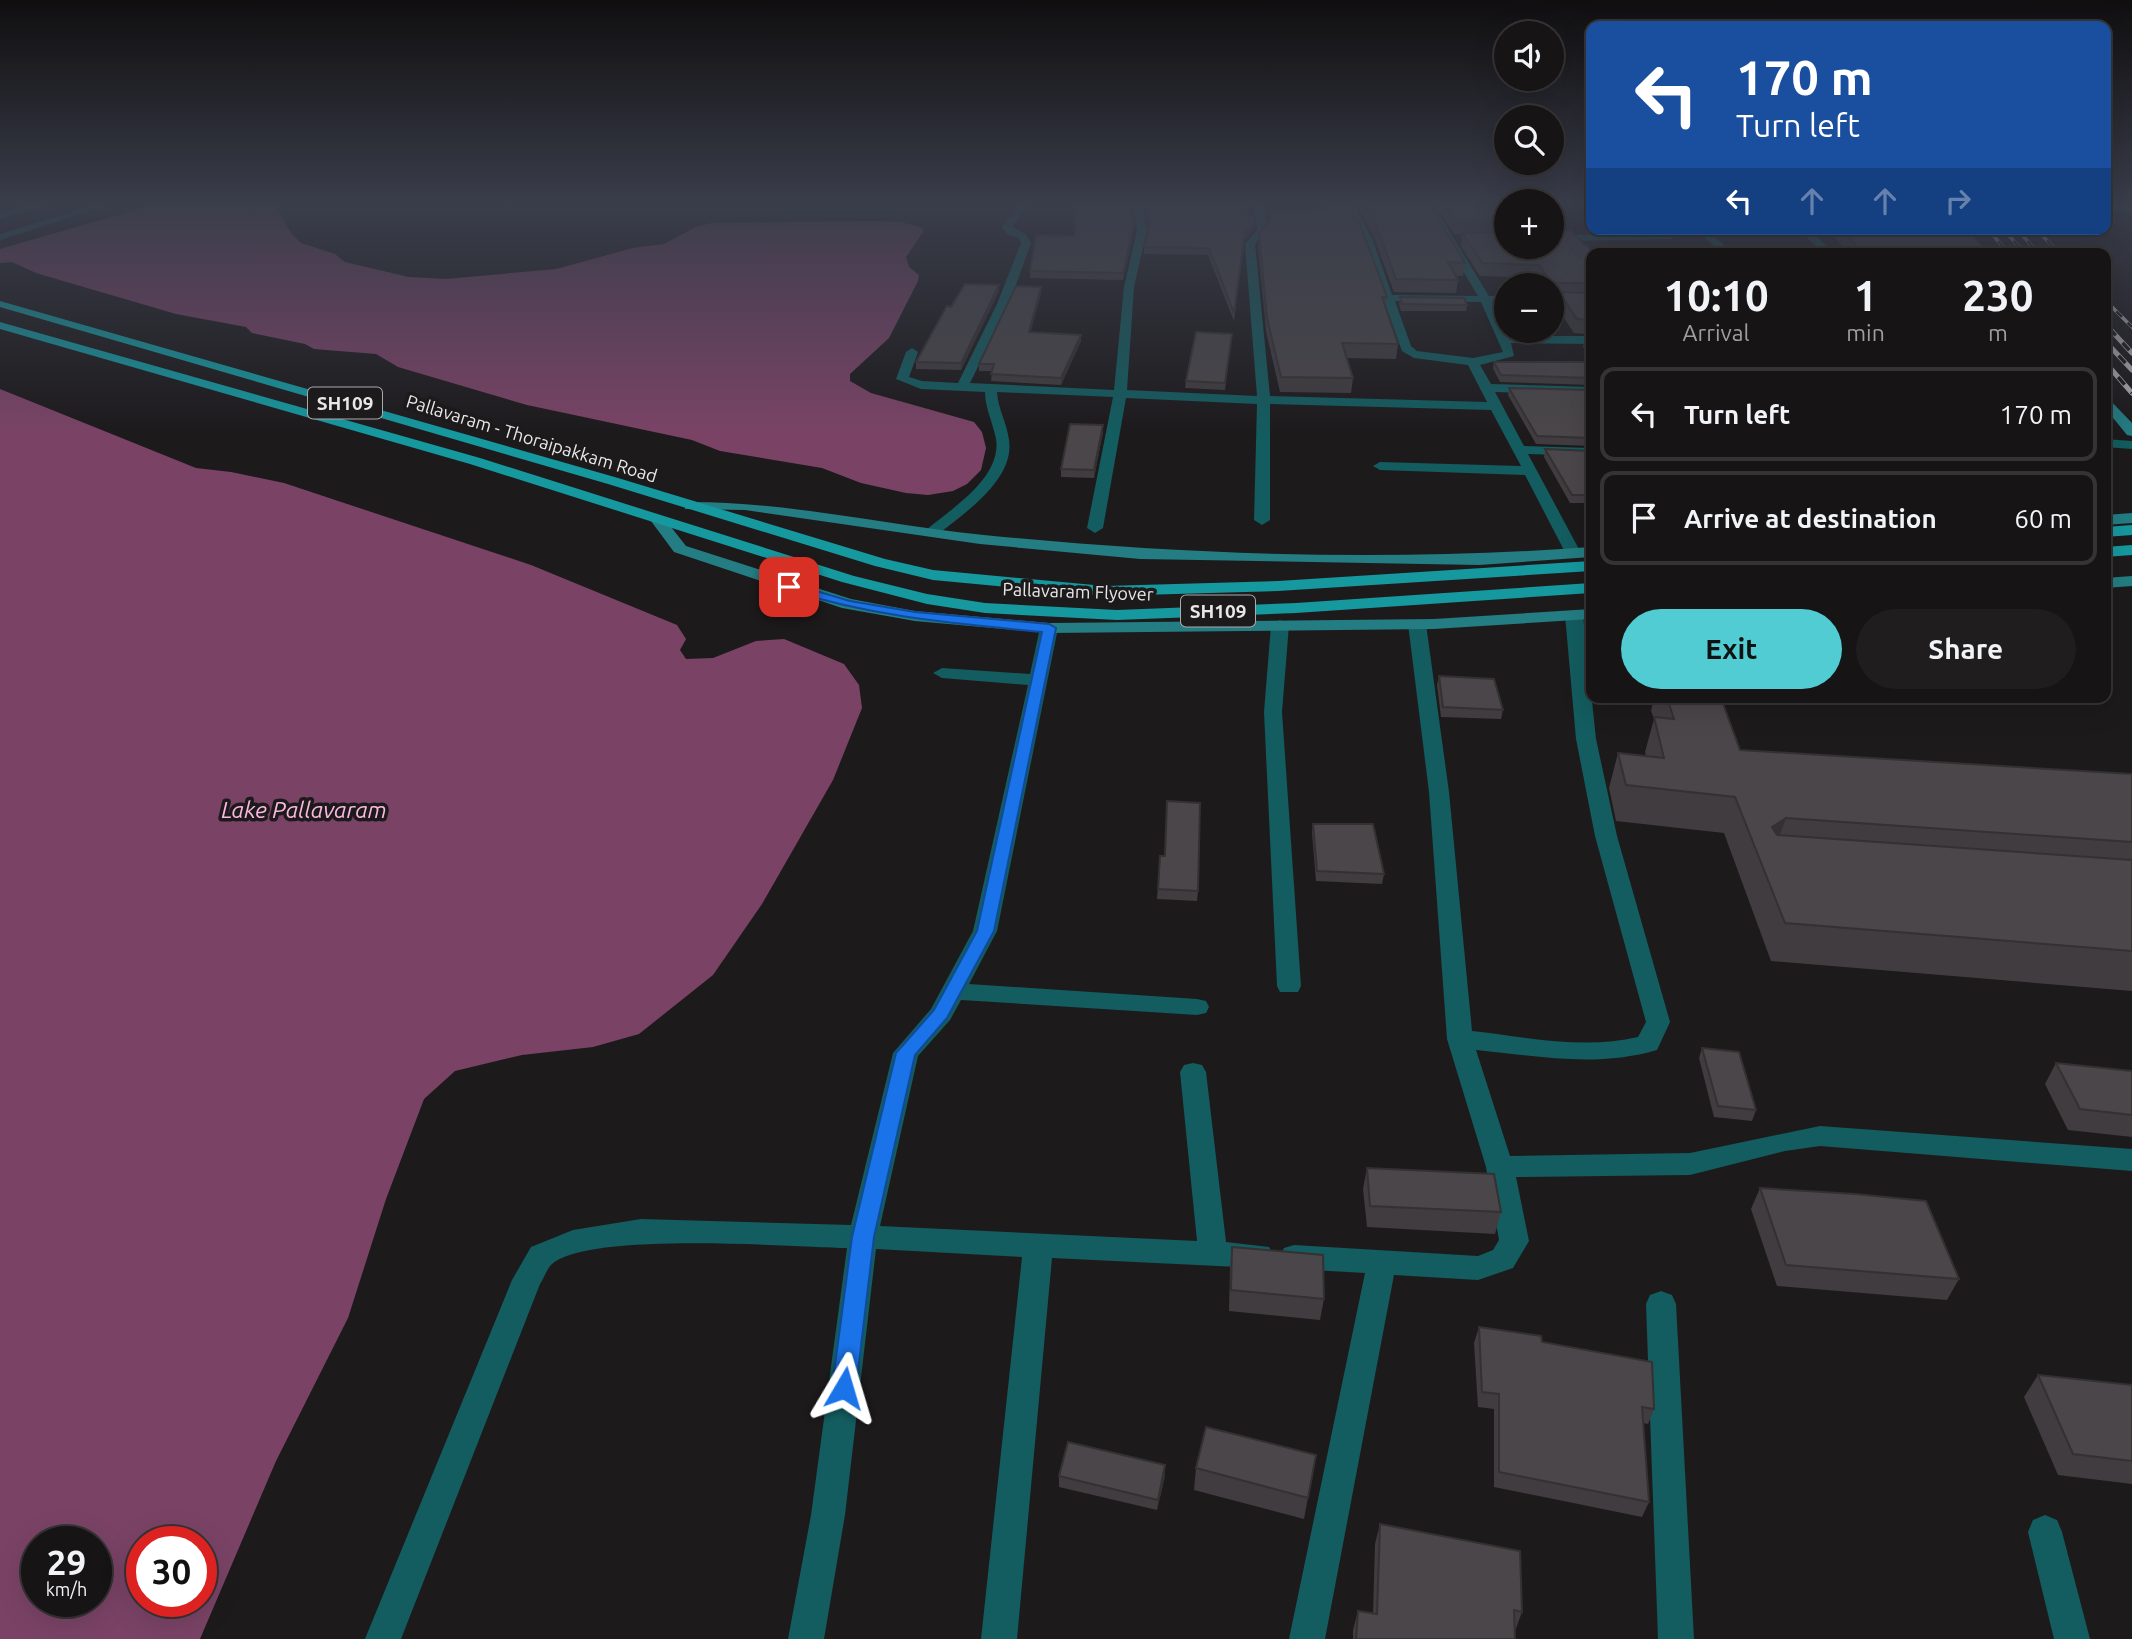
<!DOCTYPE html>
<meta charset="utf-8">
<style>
body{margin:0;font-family:Ubuntu,sans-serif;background:#1f1d1e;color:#f1f3f6;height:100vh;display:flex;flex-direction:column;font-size:26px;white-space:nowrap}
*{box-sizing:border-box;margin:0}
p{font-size:23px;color:#9e9ea0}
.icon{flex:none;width:38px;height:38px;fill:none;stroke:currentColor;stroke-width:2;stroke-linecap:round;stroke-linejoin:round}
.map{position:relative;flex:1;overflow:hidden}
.panel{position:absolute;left:1586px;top:248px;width:525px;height:455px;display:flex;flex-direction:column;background:#161415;border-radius:14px;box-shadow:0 7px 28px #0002,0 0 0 2px #353334}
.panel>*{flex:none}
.guide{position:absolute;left:1586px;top:21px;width:525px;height:214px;border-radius:14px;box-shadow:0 7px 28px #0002,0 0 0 2px #353334;background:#1a4fa0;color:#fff;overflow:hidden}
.fabs{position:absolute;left:1494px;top:21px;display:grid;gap:14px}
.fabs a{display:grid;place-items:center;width:70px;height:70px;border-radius:50%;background:#161415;box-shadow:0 7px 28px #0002,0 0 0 2px #353334;font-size:35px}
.speed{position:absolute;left:21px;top:1526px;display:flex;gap:14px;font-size:35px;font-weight:700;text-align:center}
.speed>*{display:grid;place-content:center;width:91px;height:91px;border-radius:50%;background:#161415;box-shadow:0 7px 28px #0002,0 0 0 2px #353334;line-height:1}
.speed small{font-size:18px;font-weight:400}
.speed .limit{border:10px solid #d22;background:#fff;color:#111}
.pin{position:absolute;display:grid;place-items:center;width:60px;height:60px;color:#fff;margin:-30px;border-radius:14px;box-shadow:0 4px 10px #0006}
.me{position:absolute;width:77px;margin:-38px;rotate:7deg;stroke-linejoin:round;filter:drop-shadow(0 0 5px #0008)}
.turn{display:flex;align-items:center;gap:24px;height:147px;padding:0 35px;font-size:32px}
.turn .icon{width:91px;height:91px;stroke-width:2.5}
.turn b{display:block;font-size:49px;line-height:60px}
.lanes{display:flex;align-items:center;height:66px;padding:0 35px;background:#0003;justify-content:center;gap:35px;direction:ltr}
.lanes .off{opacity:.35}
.eta{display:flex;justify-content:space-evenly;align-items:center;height:119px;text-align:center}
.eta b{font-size:42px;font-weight:700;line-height:49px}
.button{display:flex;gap:14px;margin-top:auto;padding:14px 35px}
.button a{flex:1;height:80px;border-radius:42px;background:#51ccd3;color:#111;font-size:28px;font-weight:700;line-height:80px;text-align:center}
.button a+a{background:#1f1d1e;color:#f1f3f6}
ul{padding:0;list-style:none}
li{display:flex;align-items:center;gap:21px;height:94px;margin:0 14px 10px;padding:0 21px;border:4px solid #353334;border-radius:14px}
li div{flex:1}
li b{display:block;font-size:26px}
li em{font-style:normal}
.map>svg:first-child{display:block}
</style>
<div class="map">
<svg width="2132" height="1639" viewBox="0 0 2132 1639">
<rect width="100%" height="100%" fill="#1d1a1c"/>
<g fill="#7a4366" fill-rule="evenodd">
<path d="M153,205h128l-4,4 14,24 10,10 34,11 10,8 64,15 37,2 110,-10 77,-21 31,-4 32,-17 16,-4 162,-2 27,1 22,6v4l-17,25 3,10 10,8 -1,6 -29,57 -39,36v7l21,12 103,29 8,10 4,16 -5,22 -14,14 -14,7 -25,4 -22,-2 -45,-10 -39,-15 -102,-17 -28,-11 -165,-35 -129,-38 -22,-13 -62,-5 -9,-5 -53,-11 -6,-6 -70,-13 -140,-41 -24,-11 -12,1v-14z"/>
<path d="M0,389l196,79 35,4 53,11 247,82 146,60 9,14 -6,11 6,9 27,-1 43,-17 28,-2 60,25 15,21 3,23 -29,72 -71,124 -49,71 -74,59 -46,13 -71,8 -67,16 -31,28 -38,100 -38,119 -72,143 -76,178h-200zM37,1542h59v59h-59zM142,1542h59v59h-59z"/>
</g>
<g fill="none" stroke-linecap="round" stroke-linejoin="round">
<path fill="#135c5f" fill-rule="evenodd" d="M33,205h15l-48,14v-6z"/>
<g fill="#135c5f" fill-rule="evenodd">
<path d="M95,205h14l-109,35v-6z"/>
<path d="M1018,205h10l-16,22 14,7 5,9 -22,61 -39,79 144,7 10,-103 13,-57 -4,-25h10l4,25 -13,57 -7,103 130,6 -12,-152 12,-14 -3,-25h10l3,25 -12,14 15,152 217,6 -19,-37 -54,-7 -12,-7 -40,-113 -18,-33h10l18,33 20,57 86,1 -50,-84 16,-7h63v4l-59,1 -10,3 51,83h18v6h-15l16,34h83v8l-80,-1 3,13 -34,9 11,19 100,3v8l-96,-3 29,54 67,2v8l-63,-2 53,99 -2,3h-12l-42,-81 -145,-5 -7,-4 7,-4 141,4 -30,-56 -221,-6v116l-8,5 -8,-5 3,-116 -131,-6 -23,130 -8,5 -8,-5 26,-131 -116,-5c1,17 10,31 12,48 6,40 -46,74 -73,96h-10v-6c25,-21 76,-52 70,-91 -3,-16 -11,-31 -11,-47l-64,-3 -25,-10 10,-27 6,-4 6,4 -9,25 13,4 36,2 39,-79 24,-61 -2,-5 -12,-4 -5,-7zM1395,301l86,1 22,50 -30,6 -56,-7 -6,-5z"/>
<path d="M2105,205l27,1v6l-27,-1z"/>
<path d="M1695,229h11l28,25h-11z"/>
<path d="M1798,229h11l26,25h-11z"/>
<path d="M1675,234l-3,5 -99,2 -5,-3 5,-3z"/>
<path d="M1552,297l39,1v6l-39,-1z"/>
<path d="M2105,439l27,2v8l-27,-2z"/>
<path d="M1574,610l9,5 13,124 21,97 53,186 -13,28c-61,18 -120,6 -181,0l34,106 180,-3 130,-27 312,23v22l-312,-25 -35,5 -95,24 -174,2 13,64 -16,27 -35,12 -84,-5 -69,364h-36l76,-366 -71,-4 -10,-3 -5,-9 5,-9 10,-3 184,11 15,-6 6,-10 -13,-73 -39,-128 -18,-247 -21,-168 3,-4h12l3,4 23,168 23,239c55,6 112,19 166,6l8,-15 -51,-186 -19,-97 -11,-124z"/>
<path d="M1280,620l9,5 -7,87 19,274 -3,6h-18l-3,-6 -13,-274 7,-87z"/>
<path d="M1049,623l9,5 -61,303 -28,53 228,15 9,2 3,6 -3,6 -9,2 -236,-15 -11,20 -32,36 -38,170 317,15 -17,-169 4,-7 9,-2 9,2 4,7 20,170 43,5 5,9 -5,9 -10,3 -207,-10 -35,381h-36l41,-382 -146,-8 -31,266 -21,124h-36l23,-124 36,-267c-54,-1 -261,-17 -296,17 -4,4 -7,13 -11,19l-139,355h-36l147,-359 19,-33 42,-17 68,-11 210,6 42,-172 38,-44 42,-78 55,-246 -86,-7 -9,-5 9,-5 88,6 10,-46z"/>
<path d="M1661,1291l11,4 4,9 18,335h-36l-12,-335 4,-9z"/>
<path d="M2045,1515l12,5 5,12 28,107h-36l-26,-107 5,-12z"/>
</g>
<g fill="#237d82" fill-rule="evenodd">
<path d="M2105,395l27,28v13l-5,-1 -22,-27z"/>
<path d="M690,502c99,0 195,23 294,33 201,20 405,27 607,12v10l-112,8 -339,-6 -160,-15 -235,-34 -60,-1v-6z"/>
<path d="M2132,513v10l-27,2v-10z"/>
<path d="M659,516l5,2 22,28 165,53 64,12 134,12 385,-4 157,-10v10l-157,10 -385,4 -134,-12 -73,-13 -168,-56 -23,-31z"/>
<path d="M2132,576v10l-27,2v-10z"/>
</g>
<g fill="#16989f" fill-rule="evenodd">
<path d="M0,301l618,177 267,81 48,11 172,16 173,-5 313,-20v10l-313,20 -173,5 -172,-16 -58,-14 -267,-82 -608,-177z"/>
<path d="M0,322l480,136 374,118 73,18 58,9 132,7 179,-7 295,-20v10l-295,20 -179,7 -132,-7 -58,-9 -85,-22 -372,-118 -470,-135z"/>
<path d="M2132,525v10l-27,2v-10z"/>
<path d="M2132,545v10l-27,2v-10z"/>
</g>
<g stroke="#aeabad" stroke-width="3.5">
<g id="rail-far1">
<path d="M1988,229l21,25"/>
<path d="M2003,229l19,21"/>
<path d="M2017,229l22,25"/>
<path d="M2036,229l24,25"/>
<path d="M2105,300l27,27"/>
<path d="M2105,324l6,6"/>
</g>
</g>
<g stroke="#aeabad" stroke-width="5">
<g id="rail">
<path d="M2109,328l23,25"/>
<path d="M2105,341l27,29"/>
<path d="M2105,362l27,31"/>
</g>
</g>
<use href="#rail-far1" stroke="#1d1a1c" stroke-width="2.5" stroke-dasharray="8" stroke-linecap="butt"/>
<use href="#rail" stroke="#1d1a1c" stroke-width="3.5" stroke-dasharray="10" stroke-linecap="butt"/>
</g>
<g fill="#403c3f">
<path d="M1074,205h59h-1l2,25 -11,50 -93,-2v-7l45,-35z"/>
<path d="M1144,205h105l-1,10 7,8 -1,6 -8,10 -1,-2 -11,84 -26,-66 -64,-1v-7l5,-20z"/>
<path d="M1324,205h25l38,92 -2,10 13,37 -2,15 -50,-1 7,20 -2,15 -71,-1 -14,-61 -8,-86 1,-12 10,-12 1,-11 55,-1z"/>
<path d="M1357,205h82l-7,3 33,55 -2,13h-7l2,4 -2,13 -62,-1 -20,-55z"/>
<path d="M1443,205h64v42l55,-16 29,23v102h-1l-7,-9 3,-13 -12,-1 -18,-27 2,-10h-6v-11h-10l-5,-7 -57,-2 -19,-30 1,-12h-8l-12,-19z"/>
<path d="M1828,229h137l25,25h-141z"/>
<path d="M999,285v6l-38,79 -45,-1v-7l35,-55z"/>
<path d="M1041,287v6l-11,39 51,3v6l-20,44 -70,-4 1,-10h-13v-7z"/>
<path d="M1400,297l67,8 -1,6h-65l-2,-7z"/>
<path d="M1232,334l-7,56 -40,-2 1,-7z"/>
<path d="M1494,362l97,8v15l-91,-3 -7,-14z"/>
<path d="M1509,388l82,2v56l-55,-2 -28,-49z"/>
<path d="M1103,432l-9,46 -33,-1v-8z"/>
<path d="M1545,449l46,2v52h-21l-26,-46z"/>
<path d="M1439,676l64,34 -2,9 -60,-2 -4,-32z"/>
<path d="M1654,698h67l19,52 392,24v217l-361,-30 -47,-128 -108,-12 -7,-33 9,-35 28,3 -1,-4 9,-33 -3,-8z"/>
<path d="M1313,824l71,50 -2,10 -66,-3 -4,-48z"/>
<path d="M1160,856h5l33,35 -1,10 -40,-2z"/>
<path d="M1702,1048l54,62 -4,11 -38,-4 -15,-59z"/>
<path d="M2056,1063l76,8v66l-64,-7 -23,-46z"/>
<path d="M1367,1168l134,44 -6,22 -128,-7 -4,-38z"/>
<path d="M1760,1188l199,91 -12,21 -170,-14 -26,-77z"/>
<path d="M1232,1247l92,52 -4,21 -91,-9 1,-42z"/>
<path d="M1479,1327l63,15 112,67 -6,15 -5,-1 6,79 -7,15 -148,-30v-78l-16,-2 -4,-64z"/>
<path d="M2038,1375l94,10v99l-74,-9 -34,-78z"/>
<path d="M1316,1455l-12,64 -110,-29 2,-22z"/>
<path d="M1165,1465v11l-8,34 -98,-23v-11z"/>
<path d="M1380,1524l142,88 -7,19v8h-162v-9l5,-19 15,3 2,-70z"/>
</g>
<g fill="#343133">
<path d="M1564,220l-3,12 -9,1v-12z"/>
<path d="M1134,223v7l-11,50v-7z"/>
<path d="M1255,223l-1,6 -8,10v-6z"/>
<path d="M999,285v6l-38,79v-7z"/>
<path d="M1041,287v6l-12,46v-7z"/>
<path d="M1081,335v6l-20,44v-7z"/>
<path d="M1103,425v7l-9,46v-8z"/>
<path d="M1786,818l-13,36 -1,-27z"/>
<path d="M1165,1465v11l-8,34 1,-10z"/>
</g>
<g fill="#4a4649" stroke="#343133" stroke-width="2">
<path d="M1074,205h57l3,18 -11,50 -93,-2 6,-36 39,1z"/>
<path d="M1145,205h104l-2,10h7l1,8 -9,10 -1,-3 -11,83 -25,-65 -65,-1 6,-24z"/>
<path d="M1328,205h21l12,22 26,70h-5l16,47 -56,-1 11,35 -72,-1 -14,-59 -8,-85 11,-13v-10l59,-1z"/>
<path d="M1365,205h65l35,58 -17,-1 10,18 -62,-1 -20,-54z"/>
<path d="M1445,205h62v17h-51z"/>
<path d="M1552,208l12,12 -12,1v10h19l24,23h-4v29h-39l-13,-18 -57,-2 -19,-30 44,-1v15h45z"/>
<path d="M1842,229h123l25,25h-127z"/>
<path d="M965,284l34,1 -38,78 -45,-1 31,-56 4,1z"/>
<path d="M1016,286l25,1 -12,45 52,3 -20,43 -70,-4 3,-10h-15z"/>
<path d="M1559,292l32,1v27l-14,-1z"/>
<path d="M1400,297l64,1 3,7 -65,-1z"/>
<path d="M1196,332l36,2 -7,49 -39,-2z"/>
<path d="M1586,332h5v7z"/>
<path d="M1494,362h92l5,8v8l-90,-3z"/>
<path d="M1509,388l82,2v48l-54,-2z"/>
<path d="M1070,424l33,1 -9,45 -33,-1z"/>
<path d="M1545,449l46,2v44h-19z"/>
<path d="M1439,676l55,3 9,31 -60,-3z"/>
<path d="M1667,698h54l19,52 392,24v68l-346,-24 -14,9 5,8 355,25v91l-347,-28 -50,-126 -109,-12 -8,-32 46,5 -10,-41 20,2z"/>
<path d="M1167,801l33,2 -2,88 -40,-2 2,-33h5z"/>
<path d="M1313,824h60l11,50 -67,-3z"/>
<path d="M1702,1048l37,4 17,58 -38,-4z"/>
<path d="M2056,1063l76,8v44l-52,-6z"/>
<path d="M1367,1168l127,6 7,38 -131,-6z"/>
<path d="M1760,1188l95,6 71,7 33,78 -173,-14z"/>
<path d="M1232,1247l91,8 1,44 -93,-9z"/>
<path d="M1479,1327l62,9 1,6 110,20 2,47 -12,-2 7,95 -150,-30v-78l-17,-2z"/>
<path d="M2038,1375l94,10v76l-59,-7z"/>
<path d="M1206,1427l110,28 -8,43 -112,-30z"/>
<path d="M1068,1442l97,23 -7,35 -99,-24z"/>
<path d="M1380,1524l140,27 2,61 -8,-2 1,29h-159l2,-28 19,3z"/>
</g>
<linearGradient id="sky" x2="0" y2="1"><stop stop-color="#100e0f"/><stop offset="0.47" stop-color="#3a3e4b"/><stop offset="1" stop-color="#3a3e4b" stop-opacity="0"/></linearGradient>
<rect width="2132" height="434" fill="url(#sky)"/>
<path fill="#1a73e8" stroke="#114b97" stroke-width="2" d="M789,583l61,18 65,11 134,12 7,4 -62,303 -47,87 -32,37 -41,182 -18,151 -4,8 -8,3 -9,-3 -3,-8 20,-151 44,-184 38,-43 43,-79 65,-299c-93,-9 -168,-15 -257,-43v-5z"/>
<g text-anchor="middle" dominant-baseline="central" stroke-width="7" stroke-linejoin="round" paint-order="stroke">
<g font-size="18" fill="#eae7e9" stroke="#1d1a1c">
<text transform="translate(532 438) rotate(17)">Pallavaram - Thoraipakkam Road</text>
<text transform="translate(1078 591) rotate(2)">Pallavaram Flyover</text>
</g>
<g fill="#1d1a1c" stroke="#acaaac" stroke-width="2">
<rect x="308" y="387.5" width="74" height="31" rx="5"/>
<rect x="1181" y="595.5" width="74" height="31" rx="5"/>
</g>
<g font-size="19" font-weight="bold" fill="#eae7e9">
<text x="345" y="403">SH109</text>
<text x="1218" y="611">SH109</text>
</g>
<g font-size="23" font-style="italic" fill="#fcb7e0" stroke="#1d1a1c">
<text x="304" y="809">Lake Pallavaram</text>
</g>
</g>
</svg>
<div class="fabs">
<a><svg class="icon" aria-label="sound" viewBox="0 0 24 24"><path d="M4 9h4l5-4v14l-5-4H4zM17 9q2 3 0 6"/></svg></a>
<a><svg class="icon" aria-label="search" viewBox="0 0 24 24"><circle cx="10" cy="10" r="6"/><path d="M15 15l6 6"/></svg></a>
<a>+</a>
<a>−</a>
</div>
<div class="speed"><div>29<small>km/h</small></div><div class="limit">30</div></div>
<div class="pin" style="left:789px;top:587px;background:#d93025"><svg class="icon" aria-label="arrive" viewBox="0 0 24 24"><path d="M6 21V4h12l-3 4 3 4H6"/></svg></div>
<svg class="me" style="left:844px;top:1388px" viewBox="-20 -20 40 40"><path d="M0-17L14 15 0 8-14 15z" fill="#1a73e8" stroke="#fff" stroke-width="4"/></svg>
<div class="guide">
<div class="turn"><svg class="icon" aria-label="left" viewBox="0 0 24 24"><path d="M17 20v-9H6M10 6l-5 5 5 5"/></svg><div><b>170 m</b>Turn left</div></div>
<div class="lanes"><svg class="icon" aria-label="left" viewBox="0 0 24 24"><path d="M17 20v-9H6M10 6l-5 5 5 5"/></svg><svg class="icon off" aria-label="ahead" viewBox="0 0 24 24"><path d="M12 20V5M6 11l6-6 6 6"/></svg><svg class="icon off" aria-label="ahead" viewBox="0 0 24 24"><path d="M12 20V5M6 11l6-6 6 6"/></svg><svg class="icon off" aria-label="right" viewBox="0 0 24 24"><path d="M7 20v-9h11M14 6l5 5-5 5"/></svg></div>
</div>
<section class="panel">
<div class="eta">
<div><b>10:10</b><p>Arrival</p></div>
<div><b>1</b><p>min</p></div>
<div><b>230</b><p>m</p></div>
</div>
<ul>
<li><svg class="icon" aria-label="left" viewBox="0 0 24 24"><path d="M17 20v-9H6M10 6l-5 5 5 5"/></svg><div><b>Turn left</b></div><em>170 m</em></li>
<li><svg class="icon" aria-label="arrive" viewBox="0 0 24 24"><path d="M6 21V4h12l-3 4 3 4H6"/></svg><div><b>Arrive at destination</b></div><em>60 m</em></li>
</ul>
<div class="button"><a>Exit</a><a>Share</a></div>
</section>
</div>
